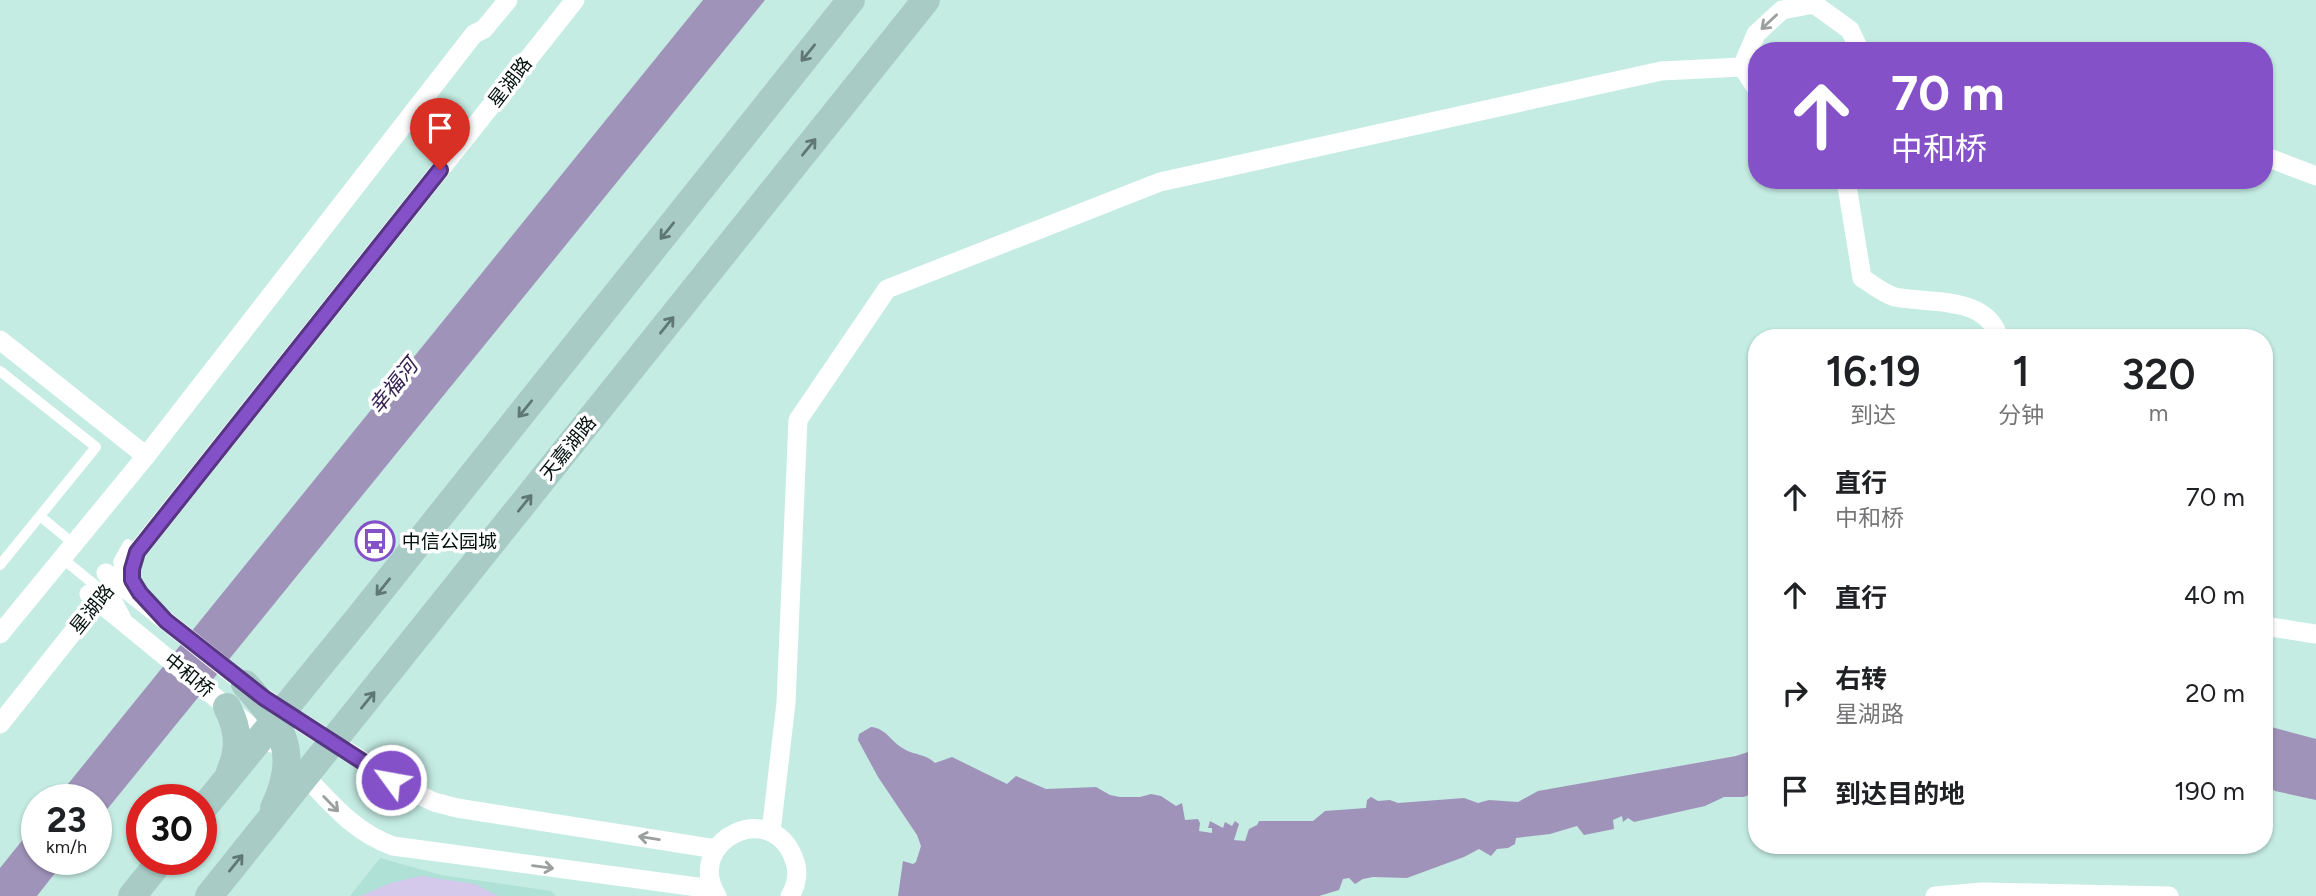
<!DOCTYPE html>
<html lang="zh">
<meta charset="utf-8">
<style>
body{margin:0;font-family:Figtree,"Noto Sans SC",sans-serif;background:#f2f2f2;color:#202124;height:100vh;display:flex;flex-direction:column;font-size:26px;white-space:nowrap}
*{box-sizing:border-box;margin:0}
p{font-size:23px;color:#757577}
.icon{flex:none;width:38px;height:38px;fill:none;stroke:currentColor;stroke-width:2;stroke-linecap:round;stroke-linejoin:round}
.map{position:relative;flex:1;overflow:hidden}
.side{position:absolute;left:1748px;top:329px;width:525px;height:525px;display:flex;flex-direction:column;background:#fff;border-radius:28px;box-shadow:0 2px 5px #0004}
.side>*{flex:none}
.guide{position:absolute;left:1748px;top:42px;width:525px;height:147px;border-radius:28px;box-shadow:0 2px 5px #0004;background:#8451c9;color:#fff;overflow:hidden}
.speed{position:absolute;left:21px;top:784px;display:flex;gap:14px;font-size:35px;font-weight:700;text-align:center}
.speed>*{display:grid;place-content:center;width:91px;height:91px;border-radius:50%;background:#fff;box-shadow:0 2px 5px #0004;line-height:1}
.speed small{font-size:18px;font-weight:400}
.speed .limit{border:10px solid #d22;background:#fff;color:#111}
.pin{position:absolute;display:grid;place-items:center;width:60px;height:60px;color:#fff;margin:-72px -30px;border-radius:50% 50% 50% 0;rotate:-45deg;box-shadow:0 0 7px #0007}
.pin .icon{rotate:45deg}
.me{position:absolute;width:77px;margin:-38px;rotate:302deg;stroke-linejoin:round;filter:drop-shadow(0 0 5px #0008)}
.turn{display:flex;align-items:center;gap:24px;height:147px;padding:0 28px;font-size:32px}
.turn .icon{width:91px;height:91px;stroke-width:2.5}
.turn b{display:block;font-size:49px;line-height:60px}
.eta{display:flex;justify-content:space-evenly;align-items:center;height:119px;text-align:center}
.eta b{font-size:42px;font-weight:600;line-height:49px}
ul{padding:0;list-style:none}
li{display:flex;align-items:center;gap:21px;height:98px;padding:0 28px}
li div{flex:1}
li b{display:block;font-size:26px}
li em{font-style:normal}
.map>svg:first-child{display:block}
</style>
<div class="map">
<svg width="2316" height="896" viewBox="0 0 2316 896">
<rect width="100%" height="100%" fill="#c4ece3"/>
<path fill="#afe1d6" d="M380,858l61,17 110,16 5,5h-206z"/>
<path fill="#d4c9ea" d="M421,876l54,8 23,12h-138l31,-13z"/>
<g fill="#a093ba">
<path d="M703,0h62l-669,823v-23h-41z"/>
<path d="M2264,725l52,14v61l-41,-9 -10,-6z"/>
<path d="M871,727c15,1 20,15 33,22 12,7 20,4 31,14l17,-6 55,27 9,-8 30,13 50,-2 14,8 10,2h20l11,-3 10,2 15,10 6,-3 3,17 13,-1 2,4 -1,8 13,2v-5h-4l2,-7 13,7 2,-6 7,4 3,-5 4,3 -5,16 11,1 4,-12 8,-4 2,-4h54l12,-10 41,-3 1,-8 4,-3 7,4 12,-1 8,3 66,-5 14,5 11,-3 29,2 20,-11 198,-35 21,-7v42l-13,6h-20l-19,9 -71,16 -6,-4 -5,4 -1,-6 -9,4 1,9 -30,6 -7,-9 -27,8 -34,4 -1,6 -7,4 -11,1 -6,7 -12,-7 -15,8 -57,21 -34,-1 -10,2 -8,5 -6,-6 -6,1 -4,11 -20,6h-421l5,-35 10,3 3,-2 5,-16 -4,-11 -39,-58 -20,-37 1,-6z"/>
<path d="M37,822v37h29l-29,37h-37v-28z"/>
</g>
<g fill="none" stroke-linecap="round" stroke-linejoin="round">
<g stroke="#fff" stroke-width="10">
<path d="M0,371l96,76 -96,118"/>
<path d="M41,517l33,27"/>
<path d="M63,559l32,26"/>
<path d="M134,561l-2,19 8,13"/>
<path d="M118,562l10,-18"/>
<path d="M112,583l1,9 13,25"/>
</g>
<g stroke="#fff" stroke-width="19">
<path d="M1742,67l14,-33 26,-24 32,-6 36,26 10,21"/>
<path d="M1742,67l15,22"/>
<path d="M2264,156l52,20"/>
<path d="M1846,180l16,98c10,6 22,16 33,19 35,7 92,-2 104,41"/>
<path d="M0,340l146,116"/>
<path d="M106,573l139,111 38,27 128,80 23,11 23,6 259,41"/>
<path d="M89,594l182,149"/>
<path d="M2264,626l52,8"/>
<path d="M0,634l146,-178 328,-422 10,-5 24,-29"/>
<path d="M0,724l575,-724"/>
<path d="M298,769c30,30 53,62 95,77l319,43"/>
<path d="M771,832l15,-129 12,-283 89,-131 273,-107 501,-111 81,-4"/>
<path d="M717,896c-34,-55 55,-99 77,-37 5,12 3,26 -4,37"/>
<path d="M1935,896l47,-4 187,4"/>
</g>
<g stroke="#a9cbc6" stroke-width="28">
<path d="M245,684c37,41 56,69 29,124"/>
<path d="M227,707c12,23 13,42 3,65"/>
<path d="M201,811l160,-196 490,-615"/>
<path d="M132,896l30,-37"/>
<path d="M209,896l717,-896"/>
</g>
</g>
<defs><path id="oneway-shaft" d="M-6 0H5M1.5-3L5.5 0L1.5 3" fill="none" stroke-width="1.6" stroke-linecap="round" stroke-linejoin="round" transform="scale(1.75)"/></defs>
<g stroke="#9ba09f">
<use href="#oneway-shaft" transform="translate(1769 22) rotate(137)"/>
<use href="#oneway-shaft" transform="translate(331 804) rotate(46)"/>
<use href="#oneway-shaft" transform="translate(649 838) rotate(-171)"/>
<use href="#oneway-shaft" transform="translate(543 867) rotate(7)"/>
</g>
<g stroke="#5f7874">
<use href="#oneway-shaft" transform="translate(808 53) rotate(129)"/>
<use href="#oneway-shaft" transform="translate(809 147) rotate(-51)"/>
<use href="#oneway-shaft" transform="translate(667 231) rotate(129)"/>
<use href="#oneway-shaft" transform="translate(667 325) rotate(-51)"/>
<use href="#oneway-shaft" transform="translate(525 409) rotate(129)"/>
<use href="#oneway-shaft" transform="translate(525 503) rotate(-51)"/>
<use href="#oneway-shaft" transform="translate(383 587) rotate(129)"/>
<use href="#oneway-shaft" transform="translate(368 700) rotate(-51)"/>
<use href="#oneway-shaft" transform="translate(236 863) rotate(-51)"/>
</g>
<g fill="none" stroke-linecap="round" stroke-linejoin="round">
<g stroke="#563583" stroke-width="18">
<path id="route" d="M391,780l-127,-82 -98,-77 -26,-28 -8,-13v-11l5,-17 303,-382"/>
</g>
<use href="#route" stroke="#8451c9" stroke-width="12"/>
</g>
<defs>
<g id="bus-ring" transform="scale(2.0125)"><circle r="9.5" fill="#fff" stroke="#8451c9" stroke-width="1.5"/><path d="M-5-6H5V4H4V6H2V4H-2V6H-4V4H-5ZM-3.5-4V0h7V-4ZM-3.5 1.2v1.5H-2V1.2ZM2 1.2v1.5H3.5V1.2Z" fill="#8451c9"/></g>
</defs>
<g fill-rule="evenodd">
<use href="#bus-ring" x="375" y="541"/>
</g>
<g text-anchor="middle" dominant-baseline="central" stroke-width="7" stroke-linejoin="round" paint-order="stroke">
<g font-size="19" fill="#04120f" stroke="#fff">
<text transform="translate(510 82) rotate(-52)">星湖路</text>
<text transform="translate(568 448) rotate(-51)">天嘉湖路</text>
<text transform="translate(92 609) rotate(-51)">星湖路</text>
<text transform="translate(189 675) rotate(39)">中和桥</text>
</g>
<g font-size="19" fill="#04120f" stroke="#fff" text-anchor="start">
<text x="402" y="541">中信公园城</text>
</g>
<g font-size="21" font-style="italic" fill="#352152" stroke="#fff">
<text transform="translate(393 386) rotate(-51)">幸福河</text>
</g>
</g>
</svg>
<div class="speed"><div>23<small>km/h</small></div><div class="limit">30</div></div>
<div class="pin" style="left:440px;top:170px;background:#d93025"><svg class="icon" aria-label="arrive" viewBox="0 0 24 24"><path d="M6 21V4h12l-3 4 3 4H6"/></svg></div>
<svg class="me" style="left:391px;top:780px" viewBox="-20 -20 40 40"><circle r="17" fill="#8451c9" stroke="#fff" stroke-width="3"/><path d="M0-11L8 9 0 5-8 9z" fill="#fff"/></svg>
<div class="guide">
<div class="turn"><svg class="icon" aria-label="ahead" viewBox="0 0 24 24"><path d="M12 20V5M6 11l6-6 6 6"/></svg><div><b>70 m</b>中和桥</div></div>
</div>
<section class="side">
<div class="eta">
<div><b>16:19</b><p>到达</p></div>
<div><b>1</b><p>分钟</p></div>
<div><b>320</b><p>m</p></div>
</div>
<ul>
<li><svg class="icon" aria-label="ahead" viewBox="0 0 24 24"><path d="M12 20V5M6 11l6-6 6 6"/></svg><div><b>直行</b><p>中和桥</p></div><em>70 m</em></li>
<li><svg class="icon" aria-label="ahead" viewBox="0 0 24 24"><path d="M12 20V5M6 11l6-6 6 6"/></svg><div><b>直行</b></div><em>40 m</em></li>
<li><svg class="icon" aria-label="right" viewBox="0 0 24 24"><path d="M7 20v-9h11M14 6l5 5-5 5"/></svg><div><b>右转</b><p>星湖路</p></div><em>20 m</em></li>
<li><svg class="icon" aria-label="arrive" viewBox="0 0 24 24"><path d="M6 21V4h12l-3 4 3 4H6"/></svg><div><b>到达目的地</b></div><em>190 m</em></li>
</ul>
</section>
</div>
